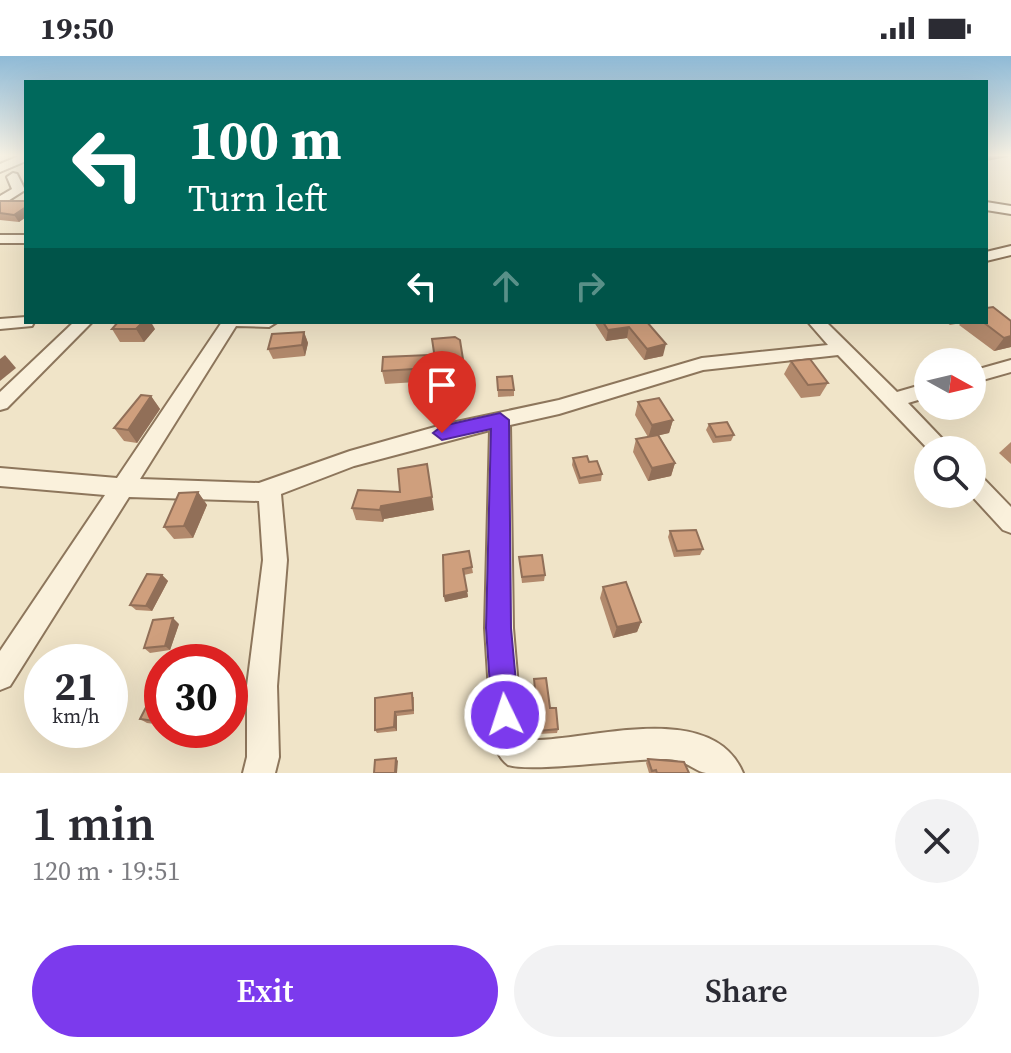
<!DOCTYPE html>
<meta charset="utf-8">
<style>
body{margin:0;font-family:"Source Serif 4",serif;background:#f2f2f3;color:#2b2b33;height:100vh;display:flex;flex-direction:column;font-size:30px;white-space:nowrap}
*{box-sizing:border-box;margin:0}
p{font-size:26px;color:#7c7c81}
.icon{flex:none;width:44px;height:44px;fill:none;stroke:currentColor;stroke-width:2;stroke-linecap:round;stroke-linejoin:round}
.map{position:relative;height:717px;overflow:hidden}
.drawer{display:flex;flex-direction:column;background:#fff;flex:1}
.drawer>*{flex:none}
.banner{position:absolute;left:24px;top:24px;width:964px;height:244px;border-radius:0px;box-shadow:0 8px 32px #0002;background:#00695c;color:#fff;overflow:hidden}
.needle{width:52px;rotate:98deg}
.tools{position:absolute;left:914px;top:292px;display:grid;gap:16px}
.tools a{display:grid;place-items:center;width:72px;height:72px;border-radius:50%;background:#fff;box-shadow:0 8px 32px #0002;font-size:40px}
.speed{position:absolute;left:24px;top:588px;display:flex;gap:16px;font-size:40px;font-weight:700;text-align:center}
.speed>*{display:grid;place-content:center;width:104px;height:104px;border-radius:50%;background:#fff;box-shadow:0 8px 32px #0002;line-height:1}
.speed small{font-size:20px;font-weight:400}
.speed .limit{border:12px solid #d22;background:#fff;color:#111}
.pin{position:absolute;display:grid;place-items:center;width:68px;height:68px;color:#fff;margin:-82px -34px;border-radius:50% 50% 50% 0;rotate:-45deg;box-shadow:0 0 8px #0007}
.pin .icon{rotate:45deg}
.me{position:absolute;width:88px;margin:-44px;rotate:356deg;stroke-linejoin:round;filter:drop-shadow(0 0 6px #0008)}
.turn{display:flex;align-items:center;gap:28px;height:168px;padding:0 32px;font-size:36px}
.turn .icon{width:104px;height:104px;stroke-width:2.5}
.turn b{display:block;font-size:56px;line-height:68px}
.lanes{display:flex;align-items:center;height:76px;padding:0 32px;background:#0003;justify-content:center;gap:40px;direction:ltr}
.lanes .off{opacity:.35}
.round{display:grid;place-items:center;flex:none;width:84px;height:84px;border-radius:42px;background:#f2f2f3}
.head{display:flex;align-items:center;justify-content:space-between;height:136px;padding:0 32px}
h1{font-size:48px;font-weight:600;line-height:60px}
.primary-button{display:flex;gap:16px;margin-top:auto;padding:16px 32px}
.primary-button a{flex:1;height:92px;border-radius:48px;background:#7c3aed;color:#fff;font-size:32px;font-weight:600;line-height:92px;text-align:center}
.primary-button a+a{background:#f2f2f3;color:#2b2b33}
.status{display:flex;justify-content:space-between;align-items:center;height:56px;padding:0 40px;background:#fff;direction:ltr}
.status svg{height:22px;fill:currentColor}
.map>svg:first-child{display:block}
</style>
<div class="status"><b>19:50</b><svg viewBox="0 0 49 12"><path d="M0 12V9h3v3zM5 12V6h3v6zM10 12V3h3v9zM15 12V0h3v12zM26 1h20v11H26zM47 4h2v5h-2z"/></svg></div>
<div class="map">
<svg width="1011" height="717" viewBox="0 0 1011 717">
<rect width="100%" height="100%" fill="#f0e4c8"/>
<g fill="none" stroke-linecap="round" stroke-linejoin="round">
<g stroke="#8d765c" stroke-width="4">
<g id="street">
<path d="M21,99h5v6l-26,11v-8z"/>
<path d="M13,117l4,1 8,16 -25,16v-10l12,-7 -5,-12z"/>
<path d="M986,146l25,4v8l-25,-4z"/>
<rect x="0" y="179" width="26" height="8"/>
<path d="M1011,190v9l-25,6v-9z"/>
<path d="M26,261v5h8l-2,4 -32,3v-10z"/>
<path d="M74,266h18l-85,86 -7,2v-18z"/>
<path d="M222,266h55l-8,5 -33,-1 -96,153 119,4 91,-32 92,-26 117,-25 143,-42 126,-13 -20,-23h18l71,70 31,-9v14l-20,6 45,47h-24l-91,-95 -135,15 -144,44 -49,11 3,203 9,105 5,6 12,1c58,-2 174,-39 204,33 -12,0 -25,0 -37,0 -13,-2 -18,-13 -40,-14 -34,-1 -133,14 -158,6 -8,-6 -13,-17 -16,-26l-7,-111 5,-198 -136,36 -73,28 6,66 -10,126 2,71 -4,16h-32l4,-16v-71l16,-126 -4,-59 -130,-4 -119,189 -10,4v-39l105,-156 -105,-9v-18l117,10z"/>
<path d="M1011,304v12l-39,11v-12z"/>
<path d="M972,416l8,3 31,32v26l-8,-3 -33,-36z"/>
</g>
</g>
<use href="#street" fill="#faf1dc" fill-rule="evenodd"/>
</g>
<g fill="#b2896c">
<path d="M0,145h26v16l-7,5 -19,-2z"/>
<path d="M1011,265v26l-17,4 -35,-26 2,-2 -11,2 -4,-3z"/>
<path d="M594,266h53l16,34 -19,4 -17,-22 -21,3z"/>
<path d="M112,273h43l-11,13h-24z"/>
<path d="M304,276l4,11 -3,13 -32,3 -5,-10z"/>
<path d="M432,283l36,52v11l-27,2z"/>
<path d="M791,305l37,22 -8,13 -19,2 -17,-24z"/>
<path d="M431,312l1,13 -47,3 -3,-13z"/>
<path d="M497,321l17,13v6l-16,1z"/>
<path d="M151,340l9,13 -23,34 -13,-2 -10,-13z"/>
<path d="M638,346l35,18 -4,13 -10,2 16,28 -4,13 -23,5 -15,-29 3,-13 12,-2 -13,-22z"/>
<path d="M709,368l25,11 -3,6 -18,2 -7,-13z"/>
<path d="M1011,386v22l-12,-11z"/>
<path d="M573,402l16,4 13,12 -1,7 -22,3 -7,-19z"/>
<path d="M198,436l9,13 -14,33 -19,1 -10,-12z"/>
<path d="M400,436l34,18 -50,9 -1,3 -27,-2 -4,-12z"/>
<path d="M670,475l33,18 -3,6 -26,2 -6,-20z"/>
<path d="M469,495l4,22 -9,2 4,22 -23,5 -1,-6z"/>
<path d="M519,501l26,18 -1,6 -22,2z"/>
<path d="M162,519l6,6 -16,30 -16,-1 -6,-5z"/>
<path d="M603,531l38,35 -4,10 -24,6 -13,-40z"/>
<path d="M179,568l-9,26 -20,3 -6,-5z"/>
<path d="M162,620v49l-15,-2 -7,-4z"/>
<path d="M534,623l16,29 8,21 -1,4 -19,1z"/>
<path d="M414,641v17l-17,2v15l-20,2 -2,-3v-32z"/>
<path d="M648,703l41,14h-40l-3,-10z"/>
</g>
<g fill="#916f58">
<path d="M991,99h18l-1,2 -22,4v-5z"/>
<path d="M26,151v10l-7,5 -5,-7z"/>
<path d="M143,266h8l4,7 -11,13 -8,-13z"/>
<path d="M629,271l-2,11 -21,3 2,-11z"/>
<path d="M304,276l4,11 -3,13 -3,-11z"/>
<path d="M1011,280v11l-17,4 10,-13z"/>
<path d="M666,288l-3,12 -19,4 3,-11z"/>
<path d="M5,299l11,13 -16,13v-22z"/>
<path d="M151,340l9,13 -23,34 -9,-13z"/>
<path d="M673,364l-4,13 -21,5 4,-13z"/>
<path d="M675,407l-4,13 -23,5 4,-13z"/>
<path d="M427,408l7,46 -50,9 -1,3 -3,-12 1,-4 51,-9z"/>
<path d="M198,436l9,13 -14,33 -9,-12z"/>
<path d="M162,519l6,6 -16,30 -6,-5z"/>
<path d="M467,535l1,6 -23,5 -1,-6z"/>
<path d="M173,562l6,6 -9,26 -5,-4z"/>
<path d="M641,566l-4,10 -24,6 4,-11z"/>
<path d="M162,651v18l-7,-4z"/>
<path d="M395,656l2,4v15l-3,-4z"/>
<path d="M396,702l2,3 -1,12h-2z"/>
</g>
<g fill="#cf9f7d" stroke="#916f58" stroke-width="2">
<path d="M0,145h26v6l-12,8 -14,-2z"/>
<path d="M993,251l18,14v15l-7,2 -21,-16h3v-14z"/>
<path d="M118,266h25l-7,7h-24z"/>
<path d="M603,266h44l19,22 -19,5 -18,-22 -21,3z"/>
<path d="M304,276l-2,13 -34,4 4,-15z"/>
<path d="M455,281l5,3 8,51 -28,2 -8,-54z"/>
<path d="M429,299l1,13 -48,3 1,-14z"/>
<path d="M810,303l18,24 -20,2 -17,-24z"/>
<path d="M512,320l2,14h-16l-1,-13z"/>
<path d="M141,339l10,1 -23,34 -14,-2z"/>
<path d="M659,342l14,22 -21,5 -14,-23z"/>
<path d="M727,366l7,13 -18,2 -7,-13z"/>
<path d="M658,379l17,28 -23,5 -16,-29z"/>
<path d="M587,400l2,6 8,-1 5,13 -22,4 -7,-20z"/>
<path d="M427,408l5,33 -51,9 -1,4 -28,-2 6,-18 42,2 -2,-23z"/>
<path d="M198,436l-14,34 -20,1 15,-34z"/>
<path d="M696,474l7,19 -26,2 -7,-20z"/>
<path d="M469,495l3,16 -9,2 4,22 -23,5 -1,-41z"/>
<path d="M542,499l3,20 -23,2 -3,-20z"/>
<path d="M147,518l15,1 -16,31 -16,-1z"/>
<path d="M626,526l15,40 -24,5 -14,-40z"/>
<path d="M173,562l-8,28 -21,2 9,-28z"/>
<path d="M162,620v31l-7,14 -15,-2z"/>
<path d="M546,622l4,30h6l2,21 -19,2 -5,-52z"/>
<path d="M412,637l1,17 -18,2 -1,15 -19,3v-32z"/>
<path d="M396,702l-1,15h-21l1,-13z"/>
<path d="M648,703l36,3 5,11h-32l-1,-3 -4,1z"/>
</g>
<linearGradient id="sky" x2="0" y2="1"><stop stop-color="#8fbad6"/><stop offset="0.5" stop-color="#f8f3e6"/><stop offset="1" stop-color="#f8f3e6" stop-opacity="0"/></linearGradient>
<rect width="1011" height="199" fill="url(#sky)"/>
<path fill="#7c3aed" stroke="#51269a" stroke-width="2" d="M500,357l9,7 2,208 8,87 -4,10 -10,4 -9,-4 -4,-10 -6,-87 5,-199 -49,11 -9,-7 9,-7z"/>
</svg>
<div class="tools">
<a><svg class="needle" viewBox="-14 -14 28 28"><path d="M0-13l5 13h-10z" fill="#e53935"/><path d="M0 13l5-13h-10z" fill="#7c7c81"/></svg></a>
<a><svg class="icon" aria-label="search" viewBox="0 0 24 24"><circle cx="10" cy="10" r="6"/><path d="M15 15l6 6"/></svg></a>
</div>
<div class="speed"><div>21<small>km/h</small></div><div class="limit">30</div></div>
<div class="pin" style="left:442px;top:377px;background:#d93025"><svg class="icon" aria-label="arrive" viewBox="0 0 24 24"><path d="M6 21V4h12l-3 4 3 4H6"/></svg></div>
<svg class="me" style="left:505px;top:659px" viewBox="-20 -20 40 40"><circle r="17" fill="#7c3aed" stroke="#fff" stroke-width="3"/><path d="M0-11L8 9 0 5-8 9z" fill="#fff"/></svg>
<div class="banner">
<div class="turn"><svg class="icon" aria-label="left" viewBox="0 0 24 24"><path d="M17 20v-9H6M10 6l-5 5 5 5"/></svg><div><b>100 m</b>Turn left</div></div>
<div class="lanes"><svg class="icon" aria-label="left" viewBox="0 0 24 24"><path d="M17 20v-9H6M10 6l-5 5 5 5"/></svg><svg class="icon off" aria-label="ahead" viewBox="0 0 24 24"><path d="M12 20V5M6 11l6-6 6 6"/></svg><svg class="icon off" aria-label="right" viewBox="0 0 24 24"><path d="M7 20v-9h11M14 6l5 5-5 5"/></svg></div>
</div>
</div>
<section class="drawer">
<div class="head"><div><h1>1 min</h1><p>120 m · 19:51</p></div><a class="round"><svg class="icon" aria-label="close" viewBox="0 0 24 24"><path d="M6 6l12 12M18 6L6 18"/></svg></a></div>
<div class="primary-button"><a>Exit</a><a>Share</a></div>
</section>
